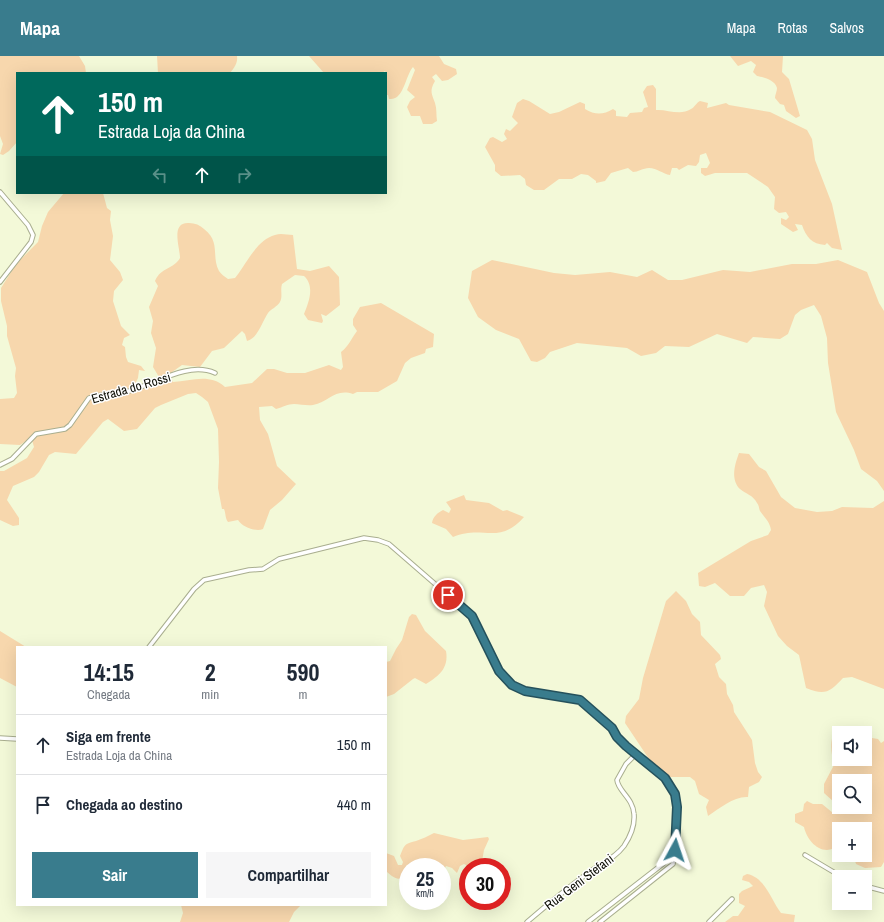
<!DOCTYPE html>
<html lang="pt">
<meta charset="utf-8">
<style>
body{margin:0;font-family:"Archivo Narrow",sans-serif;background:#f6f6f7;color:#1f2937;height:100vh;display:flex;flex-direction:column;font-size:15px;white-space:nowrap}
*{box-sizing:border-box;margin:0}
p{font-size:13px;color:#747a83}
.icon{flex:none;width:22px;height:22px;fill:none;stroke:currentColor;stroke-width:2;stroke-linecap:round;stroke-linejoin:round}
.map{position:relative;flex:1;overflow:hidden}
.drawer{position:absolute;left:16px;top:590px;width:371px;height:260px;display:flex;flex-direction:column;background:#fff;border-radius:0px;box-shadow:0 4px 16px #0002}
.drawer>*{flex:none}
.top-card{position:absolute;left:16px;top:16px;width:371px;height:122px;border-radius:0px;box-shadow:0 4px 16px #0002;background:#00695c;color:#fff;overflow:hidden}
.fabs{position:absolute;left:832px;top:670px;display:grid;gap:8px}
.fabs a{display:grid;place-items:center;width:40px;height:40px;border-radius:0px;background:#fff;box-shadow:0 4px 16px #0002;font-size:20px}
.speed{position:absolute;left:399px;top:802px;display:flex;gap:8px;font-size:20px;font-weight:700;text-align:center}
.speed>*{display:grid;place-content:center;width:52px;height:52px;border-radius:50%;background:#fff;box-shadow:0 4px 16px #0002;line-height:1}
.speed small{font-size:10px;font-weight:400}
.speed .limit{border:6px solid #d22;background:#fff;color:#111}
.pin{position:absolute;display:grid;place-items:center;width:34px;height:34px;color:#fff;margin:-17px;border:2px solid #fff;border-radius:50%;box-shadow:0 1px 4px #0007}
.me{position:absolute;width:44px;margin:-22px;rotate:5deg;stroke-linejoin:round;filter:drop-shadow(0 0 3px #0008)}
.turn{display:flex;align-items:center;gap:14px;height:84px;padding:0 16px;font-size:18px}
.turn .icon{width:52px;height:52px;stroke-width:2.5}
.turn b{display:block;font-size:28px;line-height:34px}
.lanes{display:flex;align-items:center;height:38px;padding:0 16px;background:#0003;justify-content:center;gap:20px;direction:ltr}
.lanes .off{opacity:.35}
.eta{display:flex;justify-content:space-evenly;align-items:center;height:68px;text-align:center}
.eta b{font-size:24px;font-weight:800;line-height:28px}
.action{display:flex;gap:8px;margin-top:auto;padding:8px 16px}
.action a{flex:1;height:46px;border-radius:0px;background:#397c8d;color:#fff;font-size:16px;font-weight:800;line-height:46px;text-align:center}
.action a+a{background:#f6f6f7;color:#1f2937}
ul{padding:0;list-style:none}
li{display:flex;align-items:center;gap:12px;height:60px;padding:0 16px;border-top:1px solid #e0e1e3}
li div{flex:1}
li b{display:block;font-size:15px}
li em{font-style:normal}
header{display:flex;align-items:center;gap:24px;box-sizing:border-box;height:56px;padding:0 20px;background:#397c8d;color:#fff}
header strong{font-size:19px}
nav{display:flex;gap:22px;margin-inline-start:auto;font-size:14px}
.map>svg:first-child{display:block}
</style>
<header>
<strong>Mapa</strong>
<nav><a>Mapa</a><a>Rotas</a><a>Salvos</a></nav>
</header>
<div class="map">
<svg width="884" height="866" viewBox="0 0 884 866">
<rect width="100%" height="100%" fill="#f3f9d8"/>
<g fill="#f7d7ad" fill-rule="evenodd">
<path d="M0,0h79l6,10 1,7h-69v69l-8,9 -6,4 -3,-1 3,-10 -3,-8z"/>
<path d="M157,0h80c1,7 -3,12 -7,17h-72z"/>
<path d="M309,0h130l5,8 12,5 1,5 -9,6 -6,1 -6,-7 -4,3 3,4c-6,10 -3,13 0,22 2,6 1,12 2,18l-5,3h-9l-3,-8h-9l-4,-9 3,-6 5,-4 -8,-7 8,-20 -2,-3c-8,9 -9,34 -24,32l-1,-4h-2v-22l-1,-2 -3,2h-58z"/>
<path d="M730,0h53l-1,16 7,7 11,37 -4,2 -10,-7 -2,-6 -4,-1 -5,-6c0,-3 2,-7 2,-10 -2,-8 -14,-11 -20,-12l-4,-4 3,-7 -5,-4 -13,5z"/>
<path d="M653,29l3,4v21c11,-1 24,6 35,-1 4,-2 5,-6 9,-8l8,2 -1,5 19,-5 3,2 41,7 37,18 5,9 3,21 17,44 10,46 -10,-2 -5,-5 -2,2c-13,-1 -19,-8 -23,-20l-7,-1 3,6 -5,2 -12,-8v-6l5,2 3,-3 -3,-5 -7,1 -5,-4 1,-12 -7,-10 -21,-14h-32l-10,3 -4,-3v-5h6l3,-5 -4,-10 -6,2 -1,7 -3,4 -8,-1 -9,5 -2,-2h-5l-2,7c-7,-1 -13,-7 -21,-7 -6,0 -11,4 -16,4l-5,-4 -17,5 -6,8 -9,2v-2l-8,-6 -7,-1 -9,5h-13l-15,11h-10l-8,-5 -1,-6 -5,-4 -19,1 -6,-5v-6l-10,-18 5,-9 3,-1 9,5 5,-3 -3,-5 2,-5 4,2 8,-8 -6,-6 5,-14 6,-4 6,2 21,13 9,-2 21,-10 5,2v5c10,6 18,6 28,0l3,2v5l11,1 3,-4 12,-1 2,-4 4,-1 -5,-15 4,-6z"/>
<path d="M64,137h39l4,15 4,3 -1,9 3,16 -3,24 10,12 3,8 -9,11 -1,10 8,25 9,9 -6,3 -2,7 3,2 1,10 2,5 13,4 4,5 -6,-1 -1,8 -3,6 3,4 24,-6 -9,-15 3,-19 -5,-15 2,-12 -4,-14 9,-21 -3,-5c6,-14 19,-12 25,-23 0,-11 -10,-36 9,-35 6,0 11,2 15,6 17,13 7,27 15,42 2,3 6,6 9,8l7,-1c11,-13 21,-38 40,-43 6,-2 12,0 18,0l4,34 13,2 19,-5 10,11 1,28 -14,11 -5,-2 2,7 -1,2 -14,-3 -4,-6c5,-12 11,-28 0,-38l-9,-1 -13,9c-2,6 1,12 -2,18 -3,5 -9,7 -12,11 -6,9 -10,25 -21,28l-2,-7 -3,-3 -18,17 -12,3 -12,16 -18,-2 -14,10 5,7c18,-1 37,-9 52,5l27,-4 15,-14h7l13,4h18l24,-8 12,5 2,-3 -2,-15c8,-6 10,-13 16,-21l-4,-6v-6l7,-12 21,-4 53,31 -1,13 -7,2 -1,4 -14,5 -6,5 -8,18 -19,11h-21l-4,2c-18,-6 -24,8 -40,11 -6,1 -13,-1 -19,-1 -6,0 -11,3 -18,5l-4,-3 -13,1 1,13 8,14 9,32 19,18 -14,16 -12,10 -7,19c-7,3 -21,-2 -25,-9l-10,2c-3,-4 -2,-8 -4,-13h-2l-4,-21 1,-26 -1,-33 -10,-27 -6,-5 -6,-4 -8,1 -27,11 -6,3 -18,21 -13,2 -16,-12 -5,3 -27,32 -21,-2 -6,3 -10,17 -5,5 -21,9 -6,14 12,18v7l-6,1 -13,-6v-49h4l23,-13 7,-11 -2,-7 -6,1 -6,4 -20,-1v-45l14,-1 3,-5 -2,-17 1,-8 -9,-32v-10l-6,-25v-13l15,-24 22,-22 4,-16 6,-14z"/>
<path d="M492,204l62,13 21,2 35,-3 27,5 15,-7 16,10h14l41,-10 27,2 42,-8h24l22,-4 29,12 12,31 5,8v180l-7,-10 -16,-12 -7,-19 -18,-38 -8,-49 -1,-25 -6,-22 -7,-11 -13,5 -6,5 -7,19 -8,5 -27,-2 -6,6 -30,-9 -28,13 -24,-1 -9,7 -15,3 -14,-8 -50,-5 -27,9 -5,6 -8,4 -6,-1 -12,-22 -23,-9 -18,-13 -10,-19 4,-27z"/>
<path d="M739,397l10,1 10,13 7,4 15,26 14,11 22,4 15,-1 10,-4 31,1 11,-7v188l-32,-12 -9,1c-13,14 -18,18 -37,10l-7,-33 -12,-9 -9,-10 -14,-30 3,-14 -3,-7 -13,3 -7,8h-14l-15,-13 -10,4 -6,-1 -1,-13 53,-32 17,-6 3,-5c-1,-8 -6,-12 -11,-19 -1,-2 -1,-6 -3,-8 -4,-8 -11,-9 -17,-14 -10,-10 -5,-25 -1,-36z"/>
<path d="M464,439l2,5 23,3 14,8 4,-1 17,7c-26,29 -41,7 -71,20l-7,-8 -14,-6c1,-6 5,-10 11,-13l6,3 2,-4 -5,-7z"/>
<path d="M676,535l10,10 6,13 8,8 1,13 19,20 1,4 -6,5 4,13 7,7 1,10 6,11 1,7 18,28 3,23 3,9 4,5 -3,5 -10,5 -1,10c-14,-1 -28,11 -40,19l-2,-9 3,-7 -10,-6 -4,-13 -5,-4h-21l-14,-9 -30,-45 1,-7 13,-17 4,-21 23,-77z"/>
<path d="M412,558l4,1 9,16 21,20c3,17 -7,25 -20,33l-11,-6 -2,1 -19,15 -8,3v-35l4,-1 6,-12 6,-9 7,-23z"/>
<path d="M0,575l26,16h-9v40l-17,-9z"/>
<path d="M834,678l5,3v22h26v-12l7,-9 6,1 3,4 3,-2v121l-3,5 -16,1 -9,-4 -3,-9h12v-26h-26v16c-3,2 -8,5 -12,5 -12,0 -21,-13 -23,-23l-9,-5v-8l8,-3 1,-7 3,-3 6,3h9l11,9 3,-5 -2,-6 -10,-9v-9l10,-19c-2,-9 -5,-23 0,-31zM839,725h26v26h-26z"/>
<path d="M434,777l29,7 25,-3 1,2 -5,11 -3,17h-11l-6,-3 -4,2 -3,7 -5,-5 -6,-2 -4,7v-6h-34v10c-8,5 -16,0 -22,-6v-18l8,3 4,9h4l1,-3 -3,-6c5,-12 4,-12 16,-15 6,-2 12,-5 18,-8z"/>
<path d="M747,818c18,3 24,26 34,39l14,2 -1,7h-69l8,-6h5l7,-10 -6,-3v-9l3,-3 11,-5 -4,-4 -7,-2 1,-4z"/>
<path d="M181,849h120l-7,7 -5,10h-109l3,-9z"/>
</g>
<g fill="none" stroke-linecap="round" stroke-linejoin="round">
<g stroke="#a9ae8f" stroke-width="5.5">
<g id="minor">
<path d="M0,136l28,33 5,10 -2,7 -31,40"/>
<path d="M0,409l12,-6 24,-25 29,-5 5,-4 19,-27c12,-4 27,-4 40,-7 26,-7 59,-30 86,-18"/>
<path d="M149,591l45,-58 10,-9 45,-10 14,-1 16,-10 85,-21 14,2 11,4 83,72 27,55 13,14 13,6 55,9 32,28 5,9 9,9 39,32 10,16 2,13v27l-4,30 -73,58"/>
<path d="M0,682l17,1"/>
<path d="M805,799l37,22"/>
<path d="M865,830l19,5"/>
<path d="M527,866c21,-18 43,-36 65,-52 11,-7 24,-13 32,-24 6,-9 11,-21 10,-32 -1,-16 -16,-23 -17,-34l9,-16 9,-9"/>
<path d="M588,866l76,-59 11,-12"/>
<path d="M709,866l23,-23"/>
</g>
</g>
<use href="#minor" stroke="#fff" stroke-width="3.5"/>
</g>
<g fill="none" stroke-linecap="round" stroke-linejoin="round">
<g stroke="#25515c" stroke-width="10">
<path id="route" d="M448,539l24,21 27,55 13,14 13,6 55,9 32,28 5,9 9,9 39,32 10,16 2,13 -2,43"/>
</g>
<use href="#route" stroke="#397c8d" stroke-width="7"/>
</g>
<g text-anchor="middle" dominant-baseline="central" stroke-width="3" stroke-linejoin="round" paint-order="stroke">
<g font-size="13" fill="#0c0d04" stroke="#fff">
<text transform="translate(131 332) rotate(-16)">Estrada do Rossi</text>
<text transform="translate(579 826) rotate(-37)">Rua Geni Stefani</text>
</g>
</g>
</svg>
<div class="fabs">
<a><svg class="icon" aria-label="sound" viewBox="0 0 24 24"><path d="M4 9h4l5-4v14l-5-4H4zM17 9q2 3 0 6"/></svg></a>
<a><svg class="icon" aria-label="search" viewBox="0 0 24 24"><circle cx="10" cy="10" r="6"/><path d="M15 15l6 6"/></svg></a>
<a>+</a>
<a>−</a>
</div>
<div class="speed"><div>25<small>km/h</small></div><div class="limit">30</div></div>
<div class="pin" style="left:448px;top:539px;background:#d93025"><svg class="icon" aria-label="arrive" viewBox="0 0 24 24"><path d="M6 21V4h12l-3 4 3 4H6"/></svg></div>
<svg class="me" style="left:675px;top:794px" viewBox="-20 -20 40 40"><path d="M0-17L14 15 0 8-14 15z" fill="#397c8d" stroke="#fff" stroke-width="4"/></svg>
<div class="top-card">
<div class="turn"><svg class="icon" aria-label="ahead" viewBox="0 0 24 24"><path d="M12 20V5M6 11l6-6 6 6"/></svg><div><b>150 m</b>Estrada Loja da China</div></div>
<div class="lanes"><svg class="icon off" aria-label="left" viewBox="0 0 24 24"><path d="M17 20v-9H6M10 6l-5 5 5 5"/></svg><svg class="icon" aria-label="ahead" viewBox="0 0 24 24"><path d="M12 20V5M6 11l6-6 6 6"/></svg><svg class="icon off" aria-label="right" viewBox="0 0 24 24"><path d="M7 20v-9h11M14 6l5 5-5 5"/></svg></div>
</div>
<section class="drawer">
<div class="eta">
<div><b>14:15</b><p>Chegada</p></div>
<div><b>2</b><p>min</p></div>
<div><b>590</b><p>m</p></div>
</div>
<ul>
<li><svg class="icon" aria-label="ahead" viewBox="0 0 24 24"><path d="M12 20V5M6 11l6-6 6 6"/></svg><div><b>Siga em frente</b><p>Estrada Loja da China</p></div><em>150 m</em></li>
<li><svg class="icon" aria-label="arrive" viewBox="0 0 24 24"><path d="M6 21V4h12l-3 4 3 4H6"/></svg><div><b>Chegada ao destino</b></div><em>440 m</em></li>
</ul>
<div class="action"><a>Sair</a><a>Compartilhar</a></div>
</section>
</div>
